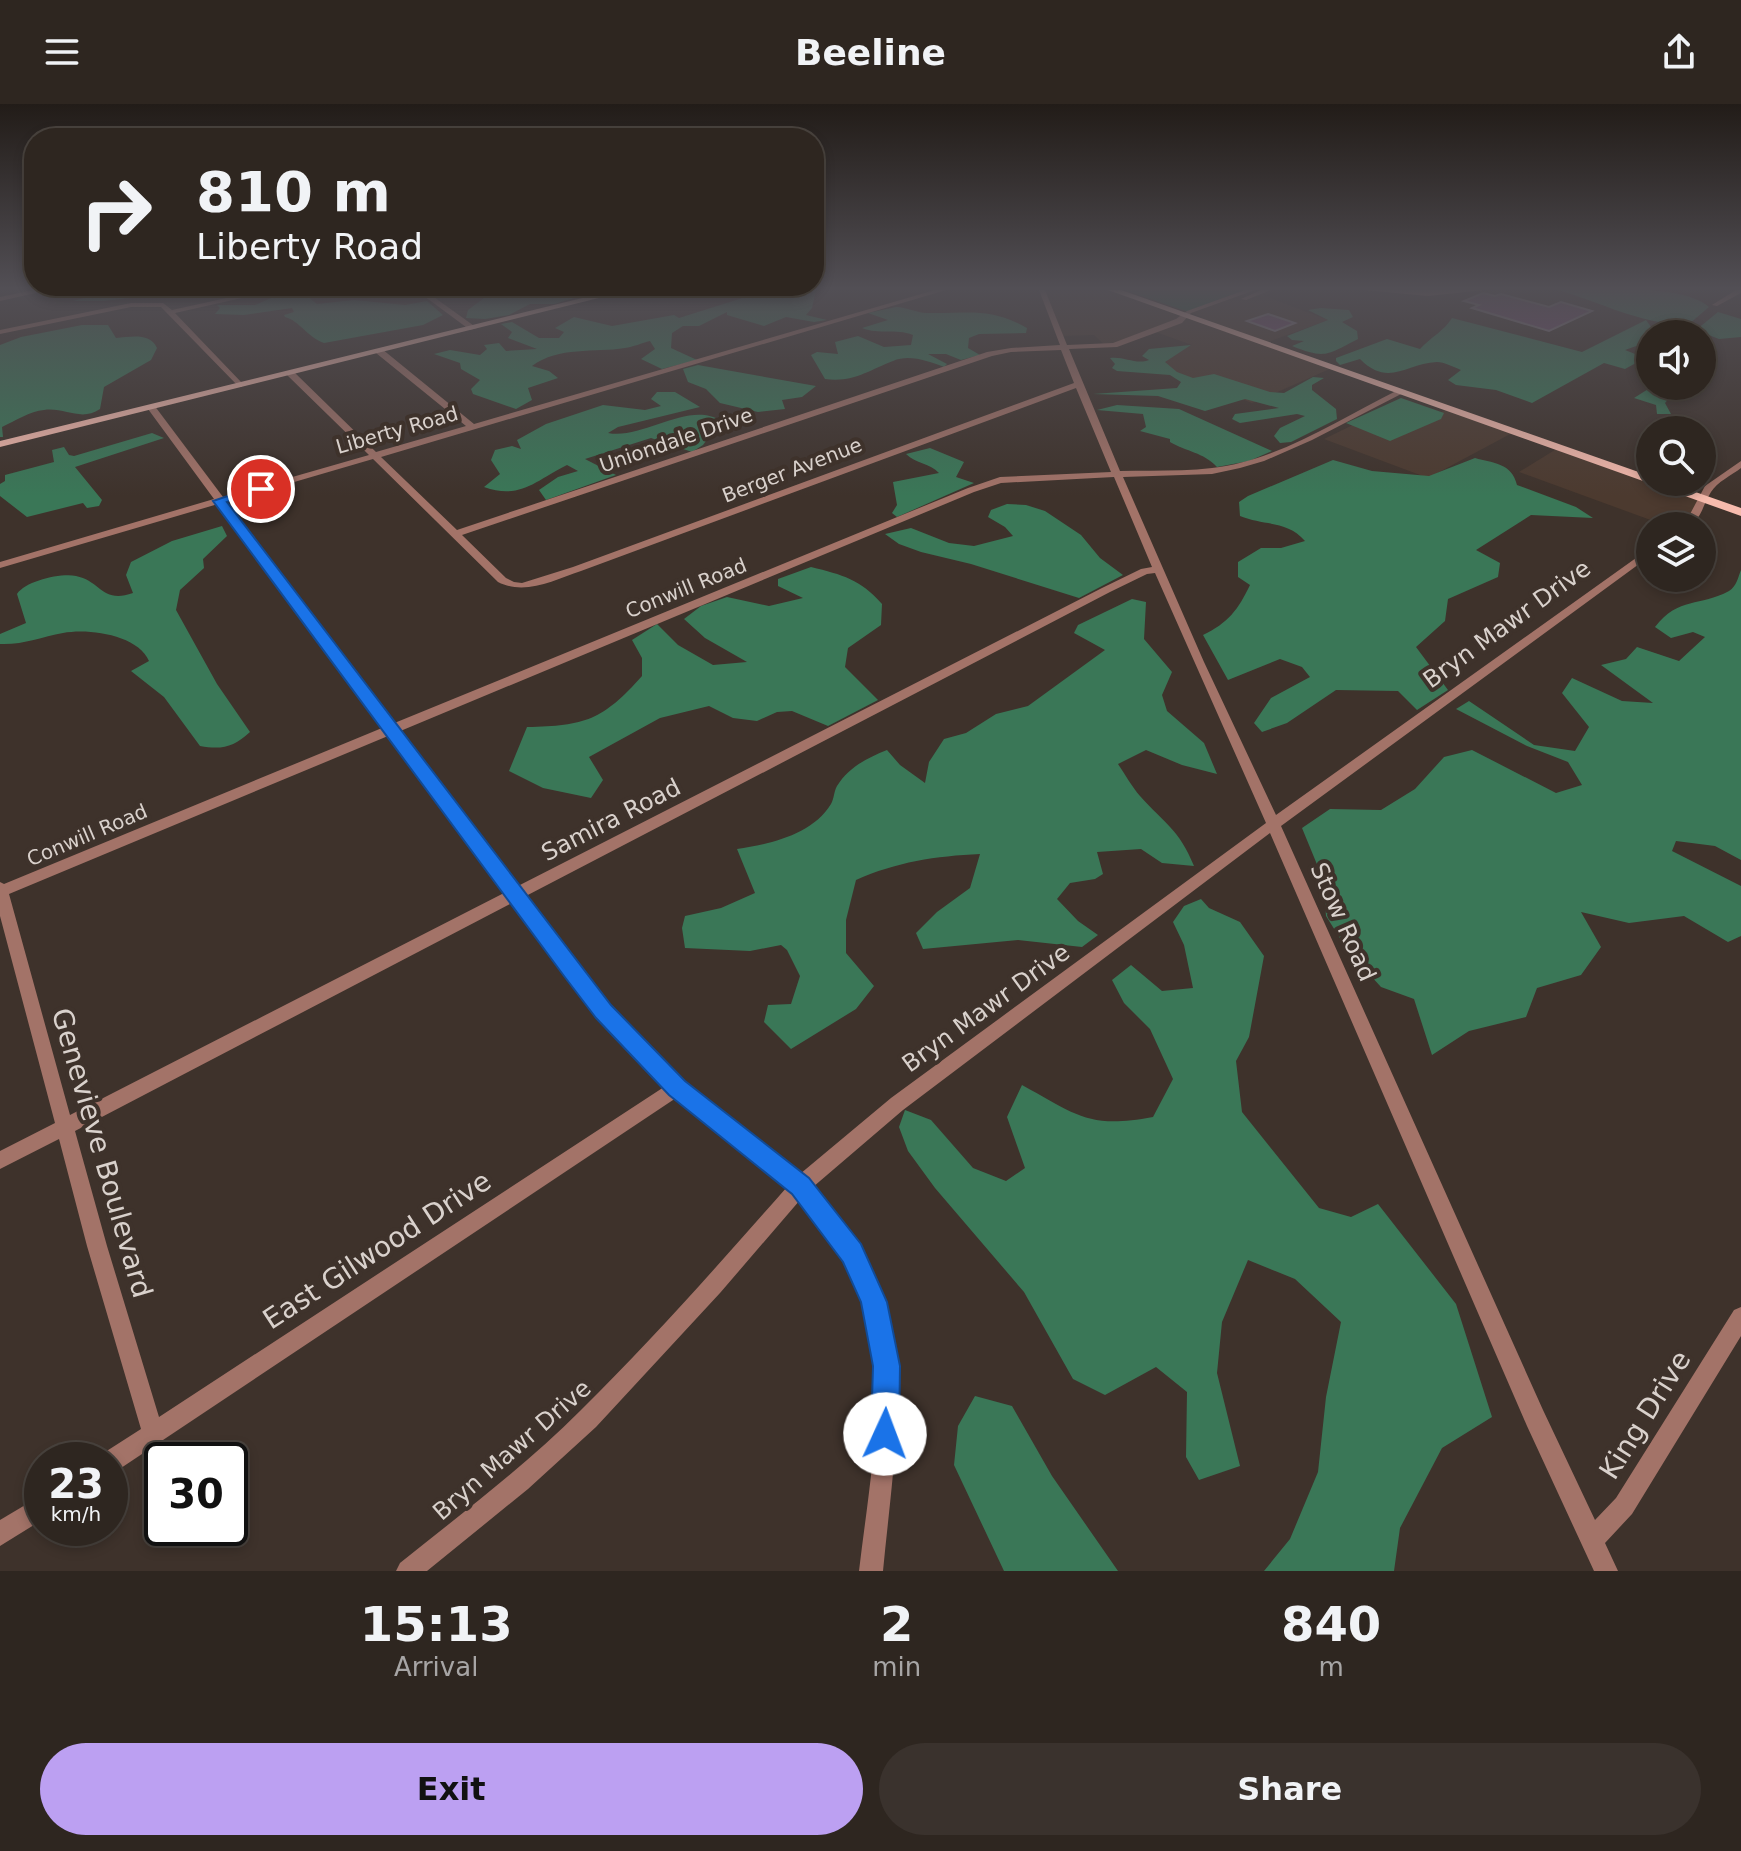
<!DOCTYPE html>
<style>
body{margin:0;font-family:"DejaVu Sans",sans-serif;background:#3a322d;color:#f1f3f6;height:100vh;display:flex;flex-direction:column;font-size:30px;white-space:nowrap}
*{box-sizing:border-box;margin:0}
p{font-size:26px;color:#a7a5a5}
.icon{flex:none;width:44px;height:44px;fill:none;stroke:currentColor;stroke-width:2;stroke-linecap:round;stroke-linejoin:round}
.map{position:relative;height:1467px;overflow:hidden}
.sheet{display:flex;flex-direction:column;background:#2e2620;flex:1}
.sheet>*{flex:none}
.top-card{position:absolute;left:24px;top:24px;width:800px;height:168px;border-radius:32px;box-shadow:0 4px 12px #0003,0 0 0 2px #49433e;background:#2e2620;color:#f1f3f6;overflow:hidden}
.tools{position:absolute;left:1636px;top:216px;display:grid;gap:16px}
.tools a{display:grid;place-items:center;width:80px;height:80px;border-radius:50%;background:#2e2620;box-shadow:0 4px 12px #0003,0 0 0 2px #49433e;font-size:40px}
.speed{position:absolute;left:24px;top:1338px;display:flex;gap:16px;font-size:40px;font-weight:700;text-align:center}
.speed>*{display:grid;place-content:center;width:104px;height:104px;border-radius:50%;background:#2e2620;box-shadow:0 4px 12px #0003,0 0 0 2px #49433e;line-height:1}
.speed small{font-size:20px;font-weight:400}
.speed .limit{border:4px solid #111;border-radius:12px;background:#fff;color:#111}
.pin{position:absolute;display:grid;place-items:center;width:68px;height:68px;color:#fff;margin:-34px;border:4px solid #fff;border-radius:50%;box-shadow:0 2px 8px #0007}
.me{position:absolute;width:88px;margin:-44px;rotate:2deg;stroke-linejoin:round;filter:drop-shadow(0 0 6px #0008)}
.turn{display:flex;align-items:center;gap:28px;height:168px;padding:0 40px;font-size:36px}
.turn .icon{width:104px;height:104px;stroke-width:2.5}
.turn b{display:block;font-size:56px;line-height:68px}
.eta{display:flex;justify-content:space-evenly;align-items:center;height:136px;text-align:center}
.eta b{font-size:48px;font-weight:700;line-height:56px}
.action{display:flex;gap:16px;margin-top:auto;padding:16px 40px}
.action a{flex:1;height:92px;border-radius:48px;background:#bca0f2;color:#111;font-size:32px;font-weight:700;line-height:92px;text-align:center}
.action a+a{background:#3a322d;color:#f1f3f6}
header{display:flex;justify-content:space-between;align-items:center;height:104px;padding:0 40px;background:#2e2620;font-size:36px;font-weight:700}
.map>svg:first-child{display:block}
</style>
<header><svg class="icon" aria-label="menu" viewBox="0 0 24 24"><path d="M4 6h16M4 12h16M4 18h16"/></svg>Beeline<svg class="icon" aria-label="share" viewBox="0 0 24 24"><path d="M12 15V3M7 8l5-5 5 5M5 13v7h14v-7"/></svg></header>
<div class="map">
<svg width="1741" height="1467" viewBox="0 0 1741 1467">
<rect width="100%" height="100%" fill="#3e322b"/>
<g fill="#4c3a2f">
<path d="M1043,186h66l88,30 5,-3 -78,-27h155l-14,6 63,24 -63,23 67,25 -80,35 -106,-41 46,-17 -39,-14 -47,15 -12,-11 -33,1z"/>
<path d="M1447,305l67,23 -86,46 -104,-39 35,-17 37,13z"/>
<path d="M1558,344l92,34 55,17 -12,19 -10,8h-16l-148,-54z"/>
</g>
<path fill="#1e5a3c" d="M1124,186h128l-63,22z"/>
<g fill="#3a7757">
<path d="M113,186h85l-94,11h-31z"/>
<path d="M290,186h24l-6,7 9,7 37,-4 51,5 22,-4 16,14 -20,10 -99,18c-17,-6 -24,-22 -39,-26l-1,-2 10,-3 -2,-4 -48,7 -29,-1 5,-6 -3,-3h38z"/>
<path d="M489,186h112l-47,14h-24l-21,11 -24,4 -19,-1 2,-8 20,-15 -2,-3z"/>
<path d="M690,186h126l-4,18 -6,7 21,5 -13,2 -28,-5 -22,9 -37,-11v-3l-28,14h-16l-11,7 -1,15 26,12 -35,9 -21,-10 14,-10 -5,-8c-8,2 -17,6 -25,7 -31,5 -66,-2 -93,18l17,5 9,7 -30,10 4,12 -16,9 -43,-15 -2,-5 9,-9 -19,-11 -1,-6 -26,-9 16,-4 30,5 7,-6 -3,-4 15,-2 7,8 31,-2 -29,-11 4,-6 -11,-8 11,-2 27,16h20l5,-6 -9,-4 19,-11 38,9 62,-11 5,3 70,-22c-22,-8 -35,7 -59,-6z"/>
<path d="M1558,186c37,0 124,-7 151,17l-20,17c-46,2 -88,-22 -131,-34z"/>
<path d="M896,203c11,0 20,6 31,6 41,1 61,-7 100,15l-1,5 -47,1 -10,4 -1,10 12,7 -19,5 -15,-6h-18l19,10 -3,3c-16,-6 -35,-13 -51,-6 -24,9 -40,22 -68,18l-14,-24 6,-3 21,2 -3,-12 23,-6 26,11 27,-2 2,-10c-18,-7 -33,0 -51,-7l26,-8 -20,-7z"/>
<path d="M1321,204l28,2 4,7 -11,5 15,9 1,8c-30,15 -31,21 -66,7l12,-5 -12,-1 -5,-4 41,-16 -20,-10z"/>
<path d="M1718,208l23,7v18l-22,2 -23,-9z"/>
<path d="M1452,214l130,34 64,-32 10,14h-6v7l-25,9 20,8 -20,11 -21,-6 -72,40 -36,-13 -40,-5 -8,-5 13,-10c-7,-3 -17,-8 -24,-8 -31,1 -48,26 -77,-3l-20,6 -4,-4v-3l51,-19 33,10c11,-12 24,-18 32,-31z"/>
<path d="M82,221h26l8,13c14,-1 34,-6 41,10l-6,12 -47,27 -4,22c-19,13 -35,-2 -56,1 -14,1 -29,11 -42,17l1,10h-3v-92l21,-8z"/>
<path d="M1191,241l-26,17 12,10 16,6 21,-4 56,18 14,1 29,-16 11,1 -12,7v5l24,19 1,10 -46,23 -11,1 -6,-7 6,-8 25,-12 -8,-2 -57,9 -8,-4 3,-5 44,-6 -34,-9 -40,12 -47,-15 -65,-2 84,-6 4,-6 -11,-7 -53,-4 -5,-3 3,-4 -5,-6c14,-2 26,7 39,2l-7,-4 7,-7z"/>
<path d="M698,261l118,21 -14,11 -20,3 3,9 -27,3 -38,-9 -14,-14 -18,-7 -5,-13z"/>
<path d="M1653,282h26l3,4 -5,4 15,5 -22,-2 -5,6 6,11h-14l-1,-9 -22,-7z"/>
<path d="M657,288h18l25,15 -82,20 -10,6c35,7 81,-33 113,-12l-18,24 -11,7 -41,-14 -66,21 31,16 -70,25 -7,-10 19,-13 20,-6 -11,-6c-32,16 -47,35 -83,22l16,-13 -9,-14 4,-10 17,-4 9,3 -4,-9 29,-16 57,-19 42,5 16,-4 -10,-7z"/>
<path d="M1401,294l43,15 -3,6 -51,22 -44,-18z"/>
<path d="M1117,301l62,4 93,42 -23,10 -32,6c-14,-15 -30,-15 -47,-25v-3l-30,-8 6,-4 -3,-13 -46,-4z"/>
<path d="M152,329l12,5 -89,29 27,33 -3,6 -12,2 -4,-5 -56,14 -27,-21v-12l5,-3v-6l49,-13 -2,-12 12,-3 5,8 5,1z"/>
<path d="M930,344l34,14 -8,15 18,6 -77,34 -5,-4 5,-8 -4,-23 46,-9c-9,-10 -23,-9 -33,-19z"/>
<path d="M1475,354c18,5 37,5 42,27l59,22 17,11 -62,-3 -55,35 24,13 -2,14 -50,22 -3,22 -29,26 32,43 -31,20 -19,-19 -62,-1 -49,33 -25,9 -8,-9 17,-25 39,-21 -8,-10 -22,-8 -52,21 -25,-45c25,-12 35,-25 47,-50l-12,-8v-15l23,-14h20l24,-7c-18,-21 -41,-15 -65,-25l-1,-14 9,-6 85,-36 39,11 57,5z"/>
<path d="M1007,400l19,1 19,6 36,24 19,23 23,17 -44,23 -108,-34 -50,-12 -22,-8 -14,-10 26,-6 38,15 25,3 39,-10 -8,-9 -17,-10 3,-7z"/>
<path d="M222,422l5,10 -24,23 1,9 -24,22 -4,20 41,74 33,48c-16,15 -28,18 -50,14l-36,-49 -33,-26 18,-10c-11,-26 -60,-33 -86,-28 -22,4 -40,12 -63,11v-10l26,-11 -9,-29c9,-13 43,-21 59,-18 25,5 26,28 57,17l-7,-18 5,-13 41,-21z"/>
<path d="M811,463c32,8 49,12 71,37l-1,21 -33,23 -3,19 33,33 -50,26 -36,-15 -15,1 -20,9 -24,-3 -24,-12 -49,12 -71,39 14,23 -12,18 -48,-10 -34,-17 18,-44c58,-1 76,-7 115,-51v-18l-10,-18 25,-16 21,21 35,20 34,-3 -42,-24 -21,-19 17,-13 26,-9 42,9 34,-8 -25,-12v-7z"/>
<path d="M1741,466v290l-26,-14 -39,-5 -4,10 69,35v50l-13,6 -44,-26 -55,7 -48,-11 20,35 -20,28 -44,13 -11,29 -57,14 -37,24 -18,-56 -33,-12 -33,-36 -22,-35 -3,-37 -21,-51 28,-19 51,1 34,-21 29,-32 28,-7 84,43 26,-8 -14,-23 -41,-16 -71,-37 13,-8 65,44 41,6 14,-24 -27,-34 10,-15 50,23 31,2 -52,-38 25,-6 11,-12 42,14 26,-24 -12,-5 -22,6 -16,-11c24,-31 45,-20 74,-36 8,-5 9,-14 12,-21z"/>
<path d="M1132,495l14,3 -2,37 28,33 -10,23 5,16 37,32 13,31 -35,-9 -36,-15 -28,14c7,10 14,23 22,32 25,28 39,33 54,70l-32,-3 -21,-14 -44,3 6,22 -8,5 -25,4 -13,16 21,22 20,14 -16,12 -64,-7 -95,9 -7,-16 21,-21 33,-24 10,-34c-44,2 -84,8 -124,26l-10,40v33l28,33 -18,23 -65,40 -27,-27 4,-17 23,-1 9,-28 -13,-26 -6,-5 -31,6 -65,-3 -3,-20 3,-12 36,-8 34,-15 -18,-44c33,-5 75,-14 94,-45 3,-5 3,-13 6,-18 12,-19 30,-28 50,-36l13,15 25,18 4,-21 15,-23 22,-6 30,-19 32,-8 77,-56 -31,-17 4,-8z"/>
<path d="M1201,795l8,9 31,14 24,34 -15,81 -13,24 6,51 77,96 32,9 27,-13 78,100 36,113 -50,31 -42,80 -6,43h-130l26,-32 28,-67 8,-75 15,-75 -46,-43 -47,-19 -26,62 -5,51 23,93 -41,14 -13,-23 1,-65 -31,-25 -51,28 -32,-16 -49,-87 -89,-104 -27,-37 -9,-24 6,-17 26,10 42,48 33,13 19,-13 -18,-51 15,-32c55,30 66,44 131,32l20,-38 -23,-50 -26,-26 -12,-23 19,-15 31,26 31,-3 -9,-43 -11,-23 11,-16z"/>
<path d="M975,1292l37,10 40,70 66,95h-114l-50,-106 4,-39z"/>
</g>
<g fill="#764a73" stroke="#877b86" stroke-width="2">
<path d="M1483,189l12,3 6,-2 48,13 12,-5 31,9 -43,20 -77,-23 7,-3 -15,-4z"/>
<path d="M1268,210l27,9 -20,8 -28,-10z"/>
</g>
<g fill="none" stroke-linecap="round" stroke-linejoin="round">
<g fill="#a37368" fill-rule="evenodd">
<path d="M34,186h15l-49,11v-4z"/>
<path d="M263,186h14l-102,23 67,70v4h-3l-78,-80h-30l-131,27v-4l131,-27h32l9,7z"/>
<path d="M416,186h8l53,38 -7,2z"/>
<path d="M935,186h11l-565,167 76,73 530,-178 24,-4 49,-3 -21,-55h6l22,55 46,-2 63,-24 11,-8 58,-21h10l-64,23 -9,10 -65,24 -48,2 51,122c31,-1 62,1 92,-3 66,-7 127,-49 186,-78l7,2 -93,48 -48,21 -24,7 -28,6 -89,3 81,185 72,153 374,-267v8l-369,270 262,584 52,110 21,-22 118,-188 7,-3v29l-109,178 -27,29 13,28h-24l-67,-145 -257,-593 -367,277 -90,77c16,19 33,37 45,58 59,99 35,218 25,326h-24c10,-87 30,-182 5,-268 -11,-39 -38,-72 -64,-103l-80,93 -124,134 -68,62 -101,82h-31l4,-8c61,-49 125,-97 181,-153 72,-71 139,-147 206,-223l-111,-89 -558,372 -8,3v-13h-10l2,-6 39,-25 -54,-183 -28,-107 -59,30v-18l55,-28 -55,-207v-34l4,2 378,-156 -164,-224 -218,64v-6l214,-63 -66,-90v-4h6l69,92 146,-42 -82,-80v-4h6l83,81 90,-26 -90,-73v-4h6l92,75zM1061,246l13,33 -501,184 -51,16 -8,-1 -8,-4 -44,-43 530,-179 19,-4zM1076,284l35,84 -111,5 -32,11 -576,236 -166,-222 147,-43 125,123c27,14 56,-2 83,-11zM1114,373l38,90 -11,2 -39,19 -586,299 -118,-155 576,-240 27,-9zM1155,469l111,250 -375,275 -91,76 -117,-91 -74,-76 -85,-110 586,-305 37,-18zM388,632l116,157 -434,222 -61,-221zM512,799l85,114 67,70 -505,330 -52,-171 -32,-115z"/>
<path d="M1261,186h10l-25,10 -5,-1z"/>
<path d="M1364,186h120l-56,6z"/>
<path d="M1736,186h5v3l-24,13 -5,-1z"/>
<path d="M1741,357v7c-9,7 -24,14 -30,24 -11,17 -9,34 -33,34l11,-10 16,-30z"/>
<path d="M42,1391v25l-42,26v-26z"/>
</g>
<g fill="#f7bbad" fill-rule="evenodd">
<path d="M615,186h16l-631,157v-6z"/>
<path d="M1108,186h13l529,186v6h17l74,26v8z"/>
</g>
</g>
<linearGradient id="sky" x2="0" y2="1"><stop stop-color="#221c18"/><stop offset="0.47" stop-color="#524f55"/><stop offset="1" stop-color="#524f55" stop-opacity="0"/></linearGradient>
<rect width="1741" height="392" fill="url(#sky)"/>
<path fill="#1a73e8" stroke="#114b97" stroke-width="2" d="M257,382l10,3 -40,13 384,503 74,76 124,97 52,66 26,58 13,64 -1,68 -4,10 -10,4 -10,-4 -4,-10 2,-68 -12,-64 -18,-40 -51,-68 -123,-99 -73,-77 -32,-42 -351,-475z"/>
<g text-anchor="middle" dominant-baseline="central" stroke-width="8" stroke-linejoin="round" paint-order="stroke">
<g font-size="20" fill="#d9d1cc" stroke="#3e322b">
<text transform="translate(397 326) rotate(-16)">Liberty Road</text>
<text transform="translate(676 336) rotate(-19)">Uniondale Drive</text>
<text transform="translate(792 366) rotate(-21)">Berger Avenue</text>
<text transform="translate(686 484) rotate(-22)">Conwill Road</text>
<text transform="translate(87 731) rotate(-23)">Conwill Road</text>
</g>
<g font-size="24" fill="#d9d1cc" stroke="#3e322b">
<text transform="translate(1507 520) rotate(-36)">Bryn Mawr Drive</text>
<text transform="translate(611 716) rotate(-27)">Samira Road</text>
<text transform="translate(1343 818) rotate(66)">Stow Road</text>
<text transform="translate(986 904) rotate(-36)">Bryn Mawr Drive</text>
<text transform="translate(512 1346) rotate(-41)">Bryn Mawr Drive</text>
</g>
<g font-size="28" fill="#d9d1cc" stroke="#3e322b">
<text transform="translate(102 1049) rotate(74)">Genevieve Boulevard</text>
<text transform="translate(377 1146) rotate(-33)">East Gilwood Drive</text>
<text transform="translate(1645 1311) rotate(-58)">King Drive</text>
</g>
</g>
</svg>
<div class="tools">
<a><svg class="icon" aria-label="sound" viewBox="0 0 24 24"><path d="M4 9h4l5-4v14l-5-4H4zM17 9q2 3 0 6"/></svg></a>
<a><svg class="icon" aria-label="search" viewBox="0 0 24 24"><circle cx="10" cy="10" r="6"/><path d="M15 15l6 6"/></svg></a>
<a><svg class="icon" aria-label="layers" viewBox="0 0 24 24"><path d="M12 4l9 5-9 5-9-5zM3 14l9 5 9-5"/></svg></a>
</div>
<div class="speed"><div>23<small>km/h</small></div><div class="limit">30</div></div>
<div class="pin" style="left:261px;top:385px;background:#d93025"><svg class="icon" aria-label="arrive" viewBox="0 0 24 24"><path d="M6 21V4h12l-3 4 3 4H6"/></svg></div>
<svg class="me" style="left:885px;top:1330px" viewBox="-20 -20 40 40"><circle r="19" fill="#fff"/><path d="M0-13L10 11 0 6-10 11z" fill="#1a73e8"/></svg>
<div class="top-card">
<div class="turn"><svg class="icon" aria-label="right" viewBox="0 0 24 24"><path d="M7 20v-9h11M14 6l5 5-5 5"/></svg><div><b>810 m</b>Liberty Road</div></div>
</div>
</div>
<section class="sheet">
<div class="eta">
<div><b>15:13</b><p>Arrival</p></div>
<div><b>2</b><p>min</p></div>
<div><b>840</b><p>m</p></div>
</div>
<div class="action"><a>Exit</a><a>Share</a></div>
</section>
